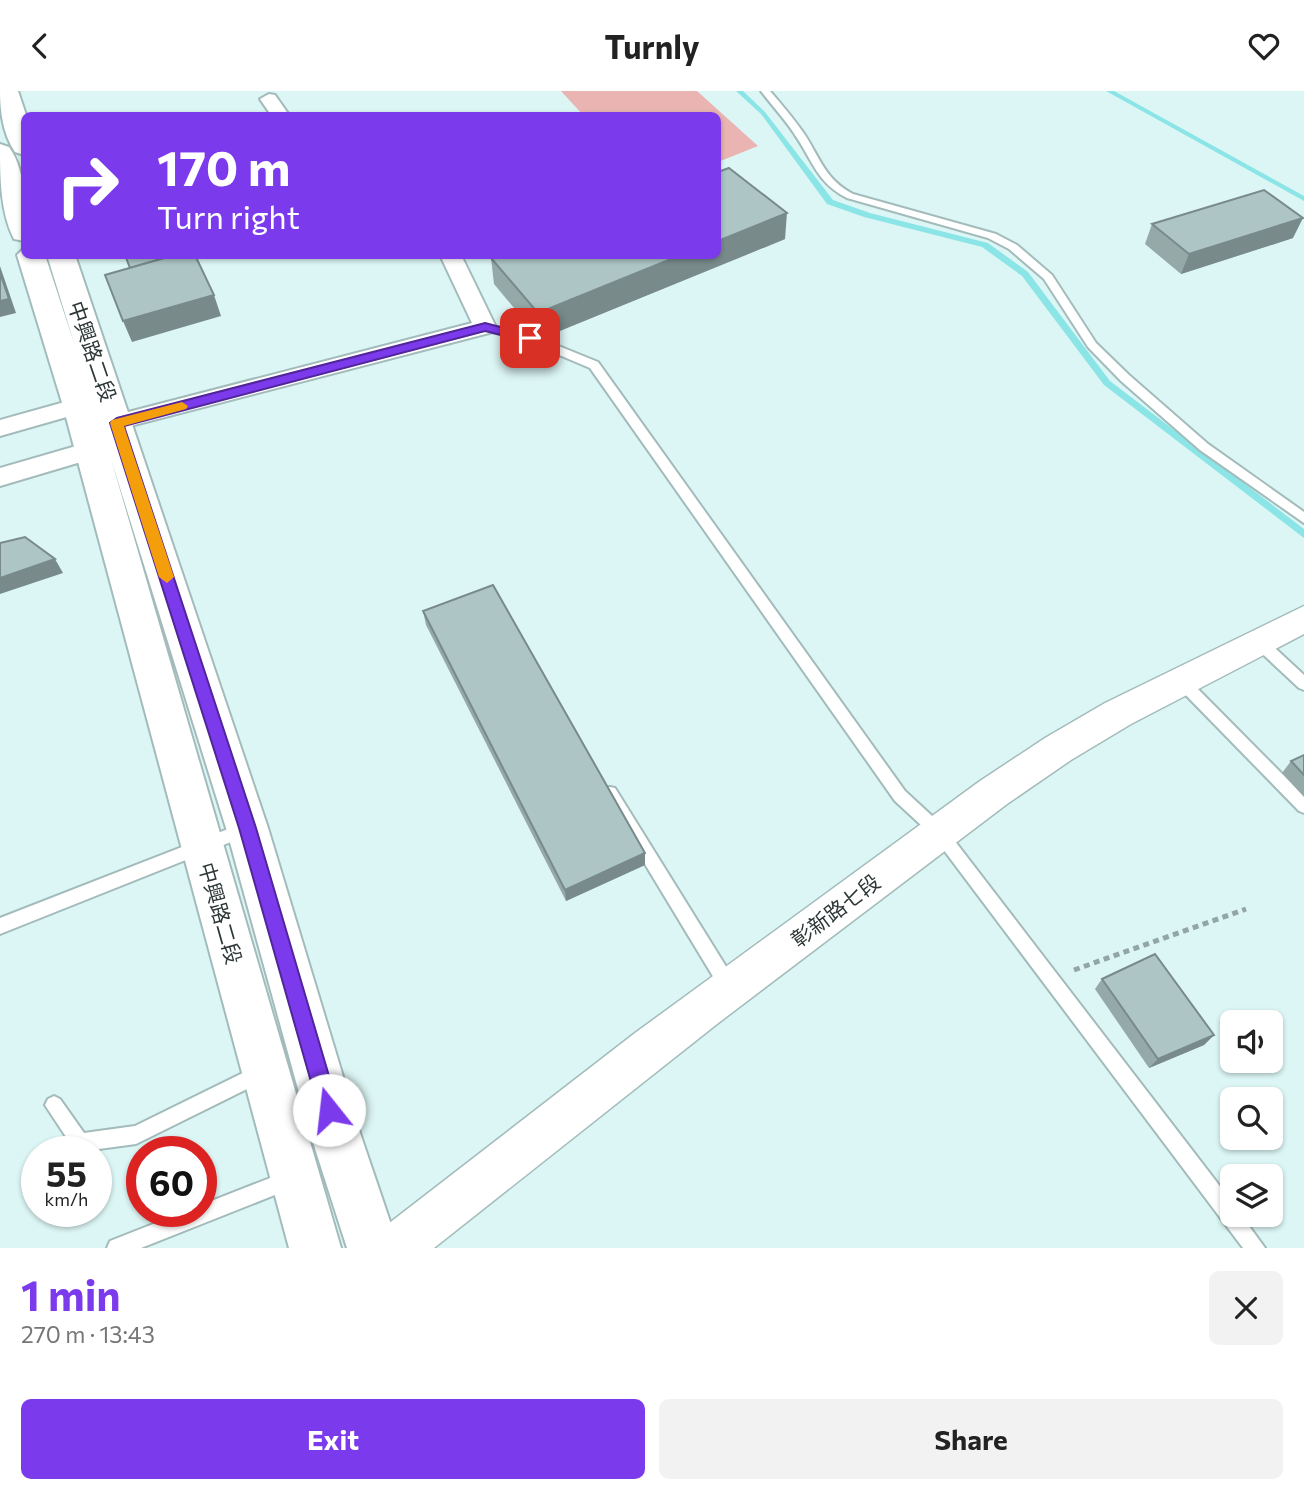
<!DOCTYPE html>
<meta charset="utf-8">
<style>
body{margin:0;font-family:Commissioner,"Noto Sans TC",sans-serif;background:#f2f2f2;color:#222;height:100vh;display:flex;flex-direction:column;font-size:26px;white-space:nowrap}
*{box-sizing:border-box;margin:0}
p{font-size:23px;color:#767676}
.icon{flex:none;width:38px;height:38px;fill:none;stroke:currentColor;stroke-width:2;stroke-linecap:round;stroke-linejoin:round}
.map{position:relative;height:1157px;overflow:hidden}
.details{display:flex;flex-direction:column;background:#fff;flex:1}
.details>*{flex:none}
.guide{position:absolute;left:21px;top:21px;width:700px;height:147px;border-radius:10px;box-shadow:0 2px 5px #0004;background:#7c3aed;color:#fff;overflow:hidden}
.tools{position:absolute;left:1220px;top:919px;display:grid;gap:14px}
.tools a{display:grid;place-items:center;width:63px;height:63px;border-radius:10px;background:#fff;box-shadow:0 2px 5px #0004;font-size:35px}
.speed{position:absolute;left:21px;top:1045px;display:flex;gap:14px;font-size:35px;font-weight:700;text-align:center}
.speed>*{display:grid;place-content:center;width:91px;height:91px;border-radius:50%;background:#fff;box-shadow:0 2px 5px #0004;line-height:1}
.speed small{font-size:18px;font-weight:400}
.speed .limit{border:10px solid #d22;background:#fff;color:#111}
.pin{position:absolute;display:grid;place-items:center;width:60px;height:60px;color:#fff;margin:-30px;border-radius:14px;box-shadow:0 4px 10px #0006}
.me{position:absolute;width:77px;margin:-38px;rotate:344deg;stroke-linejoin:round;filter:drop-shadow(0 0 5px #0008)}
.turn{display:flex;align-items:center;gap:24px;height:147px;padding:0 21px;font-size:32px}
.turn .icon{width:91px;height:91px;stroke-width:2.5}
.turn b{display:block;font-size:49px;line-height:60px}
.round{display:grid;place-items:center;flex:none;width:74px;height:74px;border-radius:10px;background:#f2f2f2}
.overview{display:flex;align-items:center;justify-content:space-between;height:119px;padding:0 21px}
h1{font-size:42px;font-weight:700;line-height:52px;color:#7c3aed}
.action{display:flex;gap:14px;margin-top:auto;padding:14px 21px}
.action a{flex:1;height:80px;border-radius:10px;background:#7c3aed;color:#fff;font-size:28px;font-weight:700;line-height:80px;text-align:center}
.action a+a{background:#f2f2f2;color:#222}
header{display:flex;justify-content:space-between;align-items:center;height:91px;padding:0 21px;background:#fff;font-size:32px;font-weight:700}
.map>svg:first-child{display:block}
</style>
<header><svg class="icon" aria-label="back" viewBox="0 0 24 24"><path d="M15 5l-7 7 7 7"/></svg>Turnly<svg class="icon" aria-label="heart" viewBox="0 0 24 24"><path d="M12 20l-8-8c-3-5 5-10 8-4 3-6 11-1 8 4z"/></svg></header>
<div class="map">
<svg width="1304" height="1157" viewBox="0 0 1304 1157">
<rect width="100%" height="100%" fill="#dcf6f5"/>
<path fill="#e9b4b2" d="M561,0h136l61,55 -40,16v-47h-135z"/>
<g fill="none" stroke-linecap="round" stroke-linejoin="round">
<g fill="#8be5e6" fill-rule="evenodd">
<path d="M736,0h7l22,21 68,88 37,13 118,30 40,29 82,109 194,148v9l-200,-153 -82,-109 -40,-29 -118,-30 -37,-13 -66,-90z"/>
<path d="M1106,0h8l190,105v5z"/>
</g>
<g stroke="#a3bbbb" stroke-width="4">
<g id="service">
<path d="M761,0h9c12,14 24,28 35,44 16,25 20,44 48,59l143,40 21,11 35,30 44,68 33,32 79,69 96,68v11l-104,-73 -79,-69 -33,-34 -44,-68 -35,-30 -21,-11 -141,-40c-30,-15 -34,-37 -52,-63 -10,-16 -23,-29 -34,-44z"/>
<path d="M485,233l49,12 64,26 307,429 39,36 288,375v13h9l24,33h-22l-309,-411 -39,-36 -305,-433 -64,-27 -45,-12v-4z"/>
<path d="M1259,546l5,1 40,37v15l-5,-2 -45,-42 -2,-4 2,-4z"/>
<path d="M1181,584l5,2 118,119v17l-5,-2 -123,-126 -2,-4 2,-4z"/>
<path d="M610,696l5,1 120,193 2,6 -2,6 -6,2 -6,-2 -118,-195 -3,-5 3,-5z"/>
<path d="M246,731l5,2 3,5 -3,5 -251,100v-16z"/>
<path d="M259,974l6,3 3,6 -3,6 -129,64 -52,7 -10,-2 -29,-44 3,-6 6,-3 6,3 24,34 51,-7z"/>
<path d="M288,1080l7,2 2,7 -2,7 -154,61h-34l3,-7 76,-30h15v-6z"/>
</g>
</g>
<g stroke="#a3bbbb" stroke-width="4">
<g id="minor">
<path d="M269,3l6,1 14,20h-18l-11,-16z"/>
<path d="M440,164h21l35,72 -3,5 -378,98 3,5 -17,21 -101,30v-18l83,-24 15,-15 10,-2 -3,-4 4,-6 363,-94z"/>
<path d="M79,307l27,11 4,6 -4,6 -8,2 -21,-9 -77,22v-16z"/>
</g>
</g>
<g stroke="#a3bbbb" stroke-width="3">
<path id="tertiary" d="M1304,515v28l-173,90 -60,36 -64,44 -290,220 -283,224h-62l7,-17 256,-198 345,-252 65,-43 60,-35z"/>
</g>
<g stroke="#a3bbbb" stroke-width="4">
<g id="primary">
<path d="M0,0h18l8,24 -2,40 -9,-3c-12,-17 -15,-41 -15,-61z"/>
<path d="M0,53l9,3c19,27 15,63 15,94l-10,-2c-14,-27 -14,-64 -14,-95z"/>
<path d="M24,157v7h21l30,91 -28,-91h28l193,573 93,308 38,112h-52l-36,-112 -85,-308 -115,-369 230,789h-52l-226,-842 -46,-151z"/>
</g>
</g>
<path stroke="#93a6a6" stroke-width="5" stroke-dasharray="6 4.5" stroke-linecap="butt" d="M1074,879l172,-61"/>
<use href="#service" fill="#fff" fill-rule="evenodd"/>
<use href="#minor" fill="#fff" fill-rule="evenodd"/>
<use href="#tertiary" fill="#fff" fill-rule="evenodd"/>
<use href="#primary" fill="#fff" fill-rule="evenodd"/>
</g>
<g fill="#95a9a9">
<path d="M1152,133l141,14 -112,36 -36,-30z"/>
<path d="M785,148l-245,100 -46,-55 -3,-26z"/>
<path d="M423,520l222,254 -79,36 -140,-276z"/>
<path d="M1304,664v42l-22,-24 9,-12z"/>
<path d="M1102,888l112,56 -10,10 -55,23 -54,-79z"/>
</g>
<g fill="#798a8a">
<path d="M787,122l-2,26 -245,100 -2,-26 143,-58h37v-14z"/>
<path d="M1303,127l-10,20 -112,36 8,-20z"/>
<path d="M0,175l16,47 -16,4z"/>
<path d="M214,204l7,21 -89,26 -9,-21z"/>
<path d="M55,468l8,14 -63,21v-16z"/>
<path d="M645,762v12l-79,36 -1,-11z"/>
<path d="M1214,944l-10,10 -55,23 9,-9z"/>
</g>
<g fill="#adc5c5" stroke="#798a8a" stroke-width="2">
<path d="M729,77l58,45 -69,28v-69z"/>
<path d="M1264,99l39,28 -114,36 -37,-30z"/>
<path d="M125,164h50l-45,13z"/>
<path d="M175,164h20l19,40 -91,26 -18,-46z"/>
<path d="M497,164h184l-143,58 -47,-55z"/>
<path d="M0,182l9,26 -9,2z"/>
<path d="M25,446l30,22 -55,19v-35z"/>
<path d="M493,494l152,268 -80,37 -142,-279z"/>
<path d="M1304,664v20l-13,-14z"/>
<path d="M1155,863l59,81 -56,24 -56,-80z"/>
</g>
<path fill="#7c3aed" stroke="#51269a" stroke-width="2" d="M485,232l49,13 2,2 -6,4 -45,-11 -361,95 132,402 83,282 -3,8 -7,3 -7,-3 -3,-8 -80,-282 -129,-405 7,-5z"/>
<path fill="#f59e0b" d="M182,311l6,4 -2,3 -62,17 50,151 -7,6 -8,-6 -49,-154 2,-3z"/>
<g text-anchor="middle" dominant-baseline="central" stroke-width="6" stroke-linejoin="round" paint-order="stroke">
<g font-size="21" fill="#2e3737" stroke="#fff">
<text transform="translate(93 260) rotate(71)">中興路二段</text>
<text transform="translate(835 819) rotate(-37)">彰新路七段</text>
<text transform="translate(221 822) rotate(74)">中興路二段</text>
</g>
</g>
</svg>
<div class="tools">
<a><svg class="icon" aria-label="sound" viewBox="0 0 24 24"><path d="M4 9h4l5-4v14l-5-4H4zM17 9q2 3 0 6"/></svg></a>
<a><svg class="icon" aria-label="search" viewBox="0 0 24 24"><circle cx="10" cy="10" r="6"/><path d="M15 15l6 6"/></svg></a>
<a><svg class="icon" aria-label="layers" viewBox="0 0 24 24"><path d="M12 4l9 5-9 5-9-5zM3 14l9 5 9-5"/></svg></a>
</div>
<div class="speed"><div>55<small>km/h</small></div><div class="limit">60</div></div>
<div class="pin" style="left:530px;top:247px;background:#d93025"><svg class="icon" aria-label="arrive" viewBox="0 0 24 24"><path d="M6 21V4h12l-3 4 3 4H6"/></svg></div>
<svg class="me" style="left:329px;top:1019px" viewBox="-20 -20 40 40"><circle r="19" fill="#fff"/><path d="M0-13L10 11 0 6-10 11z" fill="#7c3aed"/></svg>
<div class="guide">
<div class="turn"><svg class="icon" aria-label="right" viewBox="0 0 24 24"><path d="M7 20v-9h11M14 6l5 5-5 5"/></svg><div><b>170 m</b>Turn right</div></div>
</div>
</div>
<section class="details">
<div class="overview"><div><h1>1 min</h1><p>270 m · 13:43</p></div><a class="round"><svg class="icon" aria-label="close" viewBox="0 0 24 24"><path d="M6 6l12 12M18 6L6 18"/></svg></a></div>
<div class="action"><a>Exit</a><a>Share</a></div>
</section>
